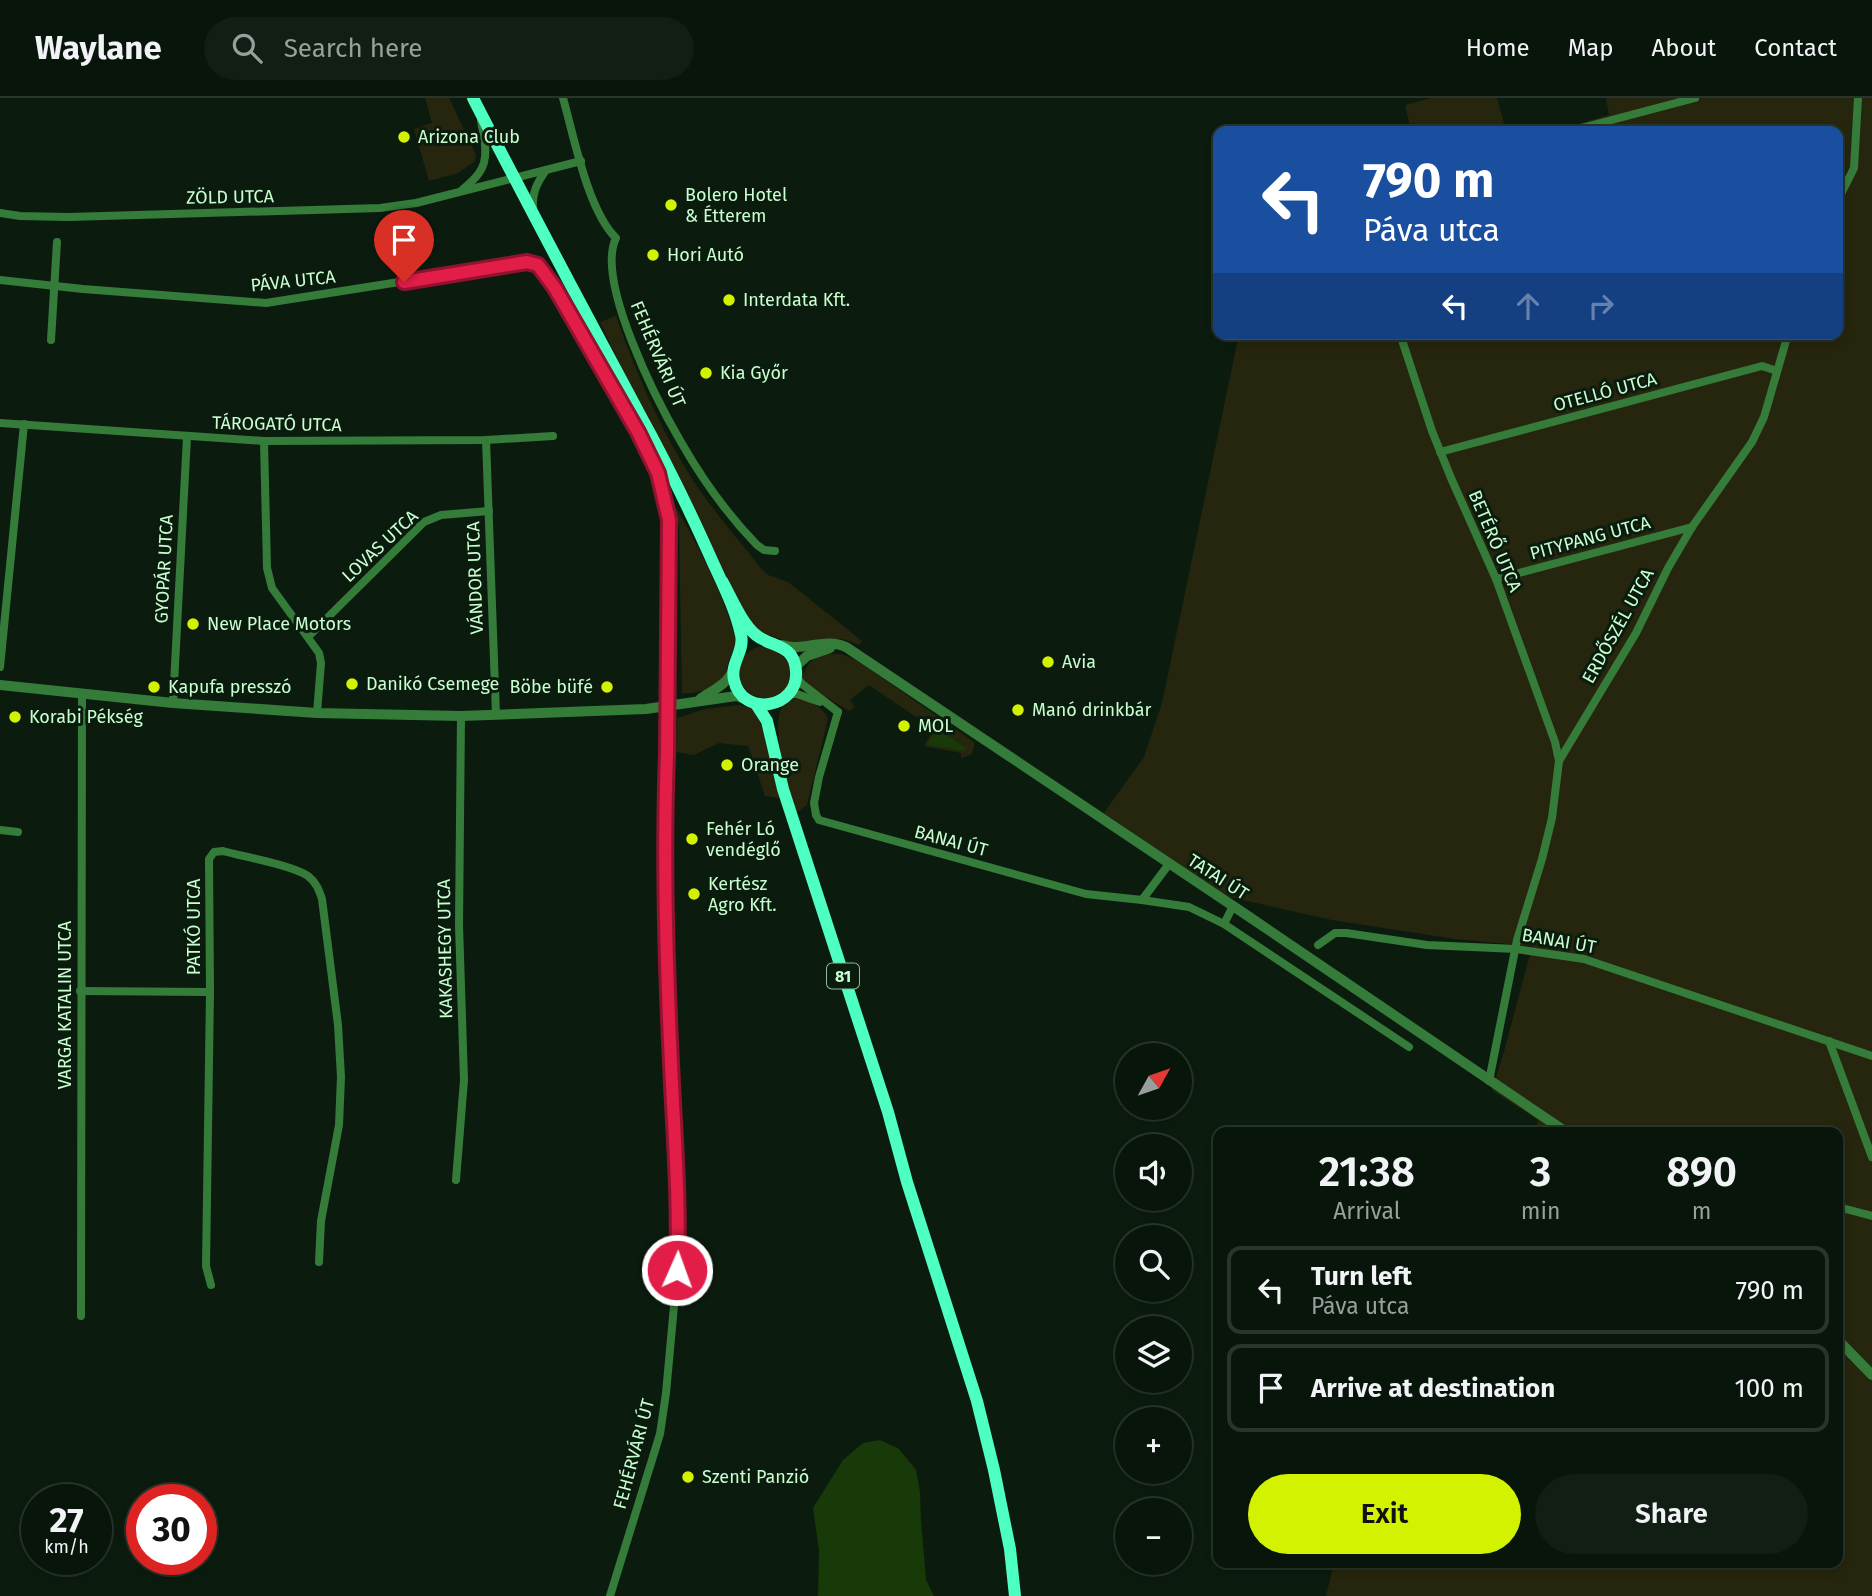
<!DOCTYPE html>
<meta charset="utf-8">
<style>
body{margin:0;font-family:"Fira Sans",sans-serif;background:#111e14;color:#f1f3f6;height:100vh;display:flex;flex-direction:column;font-size:26px;white-space:nowrap}
*{box-sizing:border-box;margin:0}
p{font-size:23px;color:#989f9d}
.icon{flex:none;width:38px;height:38px;fill:none;stroke:currentColor;stroke-width:2;stroke-linecap:round;stroke-linejoin:round}
.map{position:relative;flex:1;overflow:hidden}
.sheet{position:absolute;left:1213px;top:1029px;width:630px;height:441px;display:flex;flex-direction:column;background:#08150b;border-radius:14px;box-shadow:0 4px 10px #0003,0 0 0 2px #29342c}
.sheet>*{flex:none}
.hud{position:absolute;left:1213px;top:28px;width:630px;height:214px;border-radius:14px;box-shadow:0 4px 10px #0003,0 0 0 2px #29342c;background:#1a4fa0;color:#fff;overflow:hidden}
.needle{width:46px;rotate:50deg}
.buttons{position:absolute;left:1115px;top:945px;display:grid;gap:14px}
.buttons a{display:grid;place-items:center;width:77px;height:77px;border-radius:50%;background:#08150b;box-shadow:0 4px 10px #0003,0 0 0 2px #29342c;font-size:35px}
.speed{position:absolute;left:21px;top:1386px;display:flex;gap:14px;font-size:35px;font-weight:700;text-align:center}
.speed>*{display:grid;place-content:center;width:91px;height:91px;border-radius:50%;background:#08150b;box-shadow:0 4px 10px #0003,0 0 0 2px #29342c;line-height:1}
.speed small{font-size:18px;font-weight:400}
.speed .limit{border:10px solid #d22;background:#fff;color:#111}
.pin{position:absolute;display:grid;place-items:center;width:60px;height:60px;color:#fff;margin:-72px -30px;border-radius:50% 50% 50% 0;rotate:-45deg;box-shadow:0 0 7px #0007}
.pin .icon{rotate:45deg}
.me{position:absolute;width:77px;margin:-38px;rotate:2deg;stroke-linejoin:round;filter:drop-shadow(0 0 5px #0008)}
.turn{display:flex;align-items:center;gap:24px;height:147px;padding:0 35px;font-size:32px}
.turn .icon{width:91px;height:91px;stroke-width:2.5}
.turn b{display:block;font-size:49px;line-height:60px}
.lanes{display:flex;align-items:center;height:66px;padding:0 35px;background:#0003;justify-content:center;gap:35px;direction:ltr}
.lanes .off{opacity:.35}
.eta{display:flex;justify-content:space-evenly;align-items:center;height:119px;text-align:center}
.eta b{font-size:42px;font-weight:600;line-height:49px}
.action{display:flex;gap:14px;margin-top:auto;padding:14px 35px}
.action a{flex:1;height:80px;border-radius:42px;background:#d2f200;color:#111;font-size:28px;font-weight:600;line-height:80px;text-align:center}
.action a+a{background:#111e14;color:#f1f3f6}
ul{padding:0;list-style:none}
li{display:flex;align-items:center;gap:21px;height:88px;margin:0 14px 10px;padding:0 21px;border:4px solid #29342c;border-radius:14px}
li div{flex:1}
li b{display:block;font-size:26px}
li em{font-style:normal}
header{display:flex;align-items:center;gap:42px;box-sizing:border-box;height:98px;padding:0 35px;background:#08150b;border-bottom:2px solid #29342c}
header strong{font-size:33px}
nav{display:flex;gap:38px;margin-inline-start:auto;font-size:24px}
.search{width:490px;height:63px;background:#111e14;display:flex;align-items:center;gap:18px;box-sizing:border-box;padding:0 24px;border-radius:38px;color:#989f9d;font-size:26px}
.map>svg:first-child{display:block}
</style>
<header>
<strong>Waylane</strong>
<div class="search"><svg class="icon" aria-label="search" viewBox="0 0 24 24"><circle cx="10" cy="10" r="6"/><path d="M15 15l6 6"/></svg>Search here</div>
<nav><a>Home</a><a>Map</a><a>About</a><a>Contact</a></nav>
</header>
<div class="map">
<svg width="1872" height="1498" viewBox="0 0 1872 1498">
<rect width="100%" height="100%" fill="#0b1c0f"/>
<g fill="#26260e">
<path d="M425,0h24l27,57 -1,6 -17,12 -29,8 -15,-52 18,-6z"/>
<path d="M1431,0h66l9,33h-95l-6,-26z"/>
<path d="M1606,0h266v1498h-546l8,-33h504v-431h-303l3,-12 -46,-30 13,-42 27,-102 -77,-7 -123,-19 -103,-23 -125,-84 40,-56 18,-54 77,-369h599v-203h-285l56,-16z"/>
<path d="M616,218c21,59 44,113 78,166 20,30 44,57 66,85l8,8 20,7 74,59 -3,4 -16,-6h-20l-21,5 -14,-2 -29,-11 -9,-10 -19,-34 -57,-121 -44,-80 -30,-64z"/>
<path d="M674,406c26,45 49,89 63,139 -2,5 -5,9 -7,15 -3,5 -2,11 -4,16 -6,14 -30,21 -44,19l-3,-166z"/>
<circle cx="765" cy="574" r="26"/>
<path d="M823,556h19l16,7 116,81v6l-3,7 -10,3v-5l-37,-7 10,-17 -65,-44 -19,15 5,7 -6,4 -36,-22 -12,-12 9,-15z"/>
<path d="M795,600c14,3 28,8 33,21l-21,86 -11,8c-7,-22 -26,-85 -14,-106 3,-5 7,-7 13,-9z"/>
<path d="M739,607l12,3 8,7 26,84 -20,-3 -17,-50 -29,-3 -25,12 -18,-3 1,-34 28,-9z"/>
</g>
<g fill="#183908">
<path d="M939,632l27,18 -2,3 -35,-6 -1,-2 8,-12z"/>
<path d="M880,1342l19,9 17,21 4,22 1,29 5,59 8,16h-116l1,-46 -6,-42 30,-48 20,-17z"/>
</g>
<g fill="none" stroke-linecap="round" stroke-linejoin="round">
<g stroke="#357c3a" stroke-width="8">
<path d="M563,0c11,39 25,113 53,140 -21,43 42,165 65,204 21,37 47,73 76,103l7,5 11,1"/>
<path d="M1570,33l125,-33"/>
<path d="M462,92c6,-5 13,-11 17,-17 11,-14 5,-37 2,-52"/>
<path d="M1838,102l16,-32 4,-70"/>
<path d="M533,111c-1,-17 4,-26 13,-39"/>
<path d="M0,115l20,3 49,1 311,-9 36,-5 165,-42"/>
<path d="M0,182l83,9 183,14 241,-38 27,-3 7,6 14,20 83,144 20,41 11,47 -2,235 -1,37v148l12,257v48l-3,50 -9,98 -6,41 -50,162"/>
<path d="M1400,236l32,97 19,47 45,101 59,163 4,19"/>
<path d="M51,242l6,-98"/>
<path d="M0,325l264,18 222,-1 67,-4"/>
<path d="M486,342l10,275"/>
<path d="M264,343l3,127 5,20 47,65 2,10 -4,50"/>
<path d="M1440,354l322,-86 15,5"/>
<path d="M1496,481l196,-52"/>
<path d="M308,539l116,-115 17,-7 48,-4"/>
<path d="M0,569l24,-243"/>
<path d="M797,579l5,7 36,28"/>
<path d="M789,596h8l23,8"/>
<path d="M173,605l14,-266"/>
<path d="M838,614l-19,65 -5,26 2,12 3,5 267,74 56,6 27,-36"/>
<path d="M0,732l18,2"/>
<path d="M1142,802l47,7 35,17 185,123"/>
<path d="M1224,826l9,-18"/>
<path d="M1318,847l17,-12h11l81,12 89,4 68,10 288,97"/>
<path d="M80,893l130,1"/>
<path d="M1829,943l43,116"/>
<path d="M1489,983l28,-141 25,-81 10,-41 7,-57 77,-128 32,-65 24,-41 60,-85 12,-25 24,-83"/>
<path d="M456,1082l8,-100 -5,-155 2,-209"/>
<path d="M1838,1109l34,9"/>
<path d="M211,1187l-5,-19 4,-274 -1,-133 5,-7 9,-1c21,6 69,14 85,25 8,6 11,14 14,23l16,126 3,52 -2,48 -18,96 -2,41"/>
<path d="M81,1218l1,-622"/>
</g>
<g stroke="#357c3a" stroke-width="10">
<path d="M782,547c21,7 43,-8 64,2l402,269 318,216"/>
<path d="M796,568l11,-10 23,-8"/>
<path d="M0,587l173,18 144,10 144,3 185,-7 83,-12 8,-1 8,3"/>
<path d="M700,601c13,-9 27,-14 33,-29"/>
<path d="M1838,1242l34,35"/>
</g>
<g stroke="#4effc2" stroke-width="12">
<path d="M473,0c54,106 110,210 166,315 26,47 49,94 71,143 11,25 25,51 31,79 4,16 -11,28 -7,45 8,38 65,29 62,-9 -2,-28 -24,-23 -40,-36 -14,-11 -25,-38 -34,-54"/>
<path d="M756,606l11,17 16,68 105,323 19,70 70,219 17,69 16,79 5,47"/>
</g>
</g>
<g fill="none" stroke-linecap="round" stroke-linejoin="round">
<g stroke="#92132f" stroke-width="18">
<path id="route" d="M404,184l123,-20 11,3 17,23 83,144 20,41 11,47 -2,235c-4,102 -1,205 4,308 3,69 9,138 6,207"/>
</g>
<use href="#route" stroke="#e11d48" stroke-width="12"/>
</g>
<g fill="#d2f200" stroke="#0b1c0f" stroke-width="2.5">
<circle cx="404" cy="39" r="7"/>
<circle cx="671" cy="107" r="7"/>
<circle cx="653" cy="157" r="7"/>
<circle cx="729" cy="202" r="7"/>
<circle cx="706" cy="275" r="7"/>
<circle cx="193" cy="526" r="7"/>
<circle cx="1048" cy="564" r="7"/>
<circle cx="352" cy="586" r="7"/>
<circle cx="154" cy="589" r="7"/>
<circle cx="607" cy="589" r="7"/>
<circle cx="1018" cy="612" r="7"/>
<circle cx="15" cy="619" r="7"/>
<circle cx="904" cy="628" r="7"/>
<circle cx="727" cy="667" r="7"/>
<circle cx="692" cy="741" r="7"/>
<circle cx="694" cy="796" r="7"/>
<circle cx="688" cy="1379" r="7"/>
</g>
<g text-anchor="middle" dominant-baseline="central" stroke-width="6" stroke-linejoin="round" paint-order="stroke">
<rect fill="#0b1c0f" stroke="#8fbb95" stroke-width="2" x="827" y="865.5" width="32" height="25" rx="5"/>
<g font-size="16" font-weight="bold" fill="#c7ffcf">
<text x="843" y="878">81</text>
</g>
<g font-size="18" fill="#c7ffcf" stroke="#0b1c0f" text-anchor="start">
<text x="418" y="39">Arizona Club</text>
<text x="685" y="97">Bolero Hotel<tspan x="685" dy="21">&amp; Étterem</tspan></text>
<text x="667" y="157">Hori Autó</text>
<text x="743" y="202">Interdata Kft.</text>
<text x="720" y="275">Kia Győr</text>
<text x="207" y="526">New Place Motors</text>
<text x="1062" y="564">Avia</text>
<text x="366" y="586">Danikó Csemege</text>
<text x="168" y="589">Kapufa presszó</text>
<text x="593" y="589" text-anchor="end">Böbe büfé</text>
<text x="1032" y="612">Manó drinkbár</text>
<text x="29" y="619">Korabi Pékség</text>
<text x="918" y="628">MOL</text>
<text x="741" y="667">Orange</text>
<text x="706" y="731">Fehér Ló<tspan x="706" dy="21">vendéglő</tspan></text>
<text x="708" y="786">Kertész<tspan x="708" dy="21">Agro Kft.</tspan></text>
<text x="702" y="1379">Szenti Panzió</text>
</g>
<g font-size="18" fill="#c7ffcf" stroke="#0b1c0f">
<text transform="translate(230 99) rotate(-1)">ZÖLD UTCA</text>
<text transform="translate(293 183) rotate(-6)">PÁVA UTCA</text>
<text transform="translate(658 256) rotate(67)">FEHÉRVÁRI ÚT</text>
<text transform="translate(1605 294) rotate(-15)">OTELLÓ UTCA</text>
<text transform="translate(277 326) rotate(1)">TÁROGATÓ UTCA</text>
<text transform="translate(1590 440) rotate(-15)">PITYPANG UTCA</text>
<text transform="translate(1495 443) rotate(67)">BETÉRŐ UTCA</text>
<text transform="translate(380 448) rotate(-43)">LOVAS UTCA</text>
<text transform="translate(164 471) rotate(-87)">GYOPÁR UTCA</text>
<text transform="translate(475 480) rotate(-92)">VÁNDOR UTCA</text>
<text transform="translate(1618 528) rotate(-61)">ERDŐSZÉL UTCA</text>
<text transform="translate(951 743) rotate(15)">BANAI ÚT</text>
<text transform="translate(1218 779) rotate(33)">TATAI ÚT</text>
<text transform="translate(194 829) rotate(-90)">PATKÓ UTCA</text>
<text transform="translate(1559 843) rotate(10)">BANAI ÚT</text>
<text transform="translate(445 851) rotate(-91)">KAKASHEGY UTCA</text>
<text transform="translate(65 907) rotate(-90)">VARGA KATALIN UTCA</text>
<text transform="translate(634 1356) rotate(-75)">FEHÉRVÁRI ÚT</text>
</g>
</g>
</svg>
<div class="buttons">
<a><svg class="needle" viewBox="-14 -14 28 28"><path d="M0-13l5 13h-10z" fill="#e53935"/><path d="M0 13l5-13h-10z" fill="#989f9d"/></svg></a>
<a><svg class="icon" aria-label="sound" viewBox="0 0 24 24"><path d="M4 9h4l5-4v14l-5-4H4zM17 9q2 3 0 6"/></svg></a>
<a><svg class="icon" aria-label="search" viewBox="0 0 24 24"><circle cx="10" cy="10" r="6"/><path d="M15 15l6 6"/></svg></a>
<a><svg class="icon" aria-label="layers" viewBox="0 0 24 24"><path d="M12 4l9 5-9 5-9-5zM3 14l9 5 9-5"/></svg></a>
<a>+</a>
<a>−</a>
</div>
<div class="speed"><div>27<small>km/h</small></div><div class="limit">30</div></div>
<div class="pin" style="left:404px;top:184px;background:#d93025"><svg class="icon" aria-label="arrive" viewBox="0 0 24 24"><path d="M6 21V4h12l-3 4 3 4H6"/></svg></div>
<svg class="me" style="left:677px;top:1172px" viewBox="-20 -20 40 40"><circle r="17" fill="#e11d48" stroke="#fff" stroke-width="3"/><path d="M0-11L8 9 0 5-8 9z" fill="#fff"/></svg>
<div class="hud">
<div class="turn"><svg class="icon" aria-label="left" viewBox="0 0 24 24"><path d="M17 20v-9H6M10 6l-5 5 5 5"/></svg><div><b>790 m</b>Páva utca</div></div>
<div class="lanes"><svg class="icon" aria-label="left" viewBox="0 0 24 24"><path d="M17 20v-9H6M10 6l-5 5 5 5"/></svg><svg class="icon off" aria-label="ahead" viewBox="0 0 24 24"><path d="M12 20V5M6 11l6-6 6 6"/></svg><svg class="icon off" aria-label="right" viewBox="0 0 24 24"><path d="M7 20v-9h11M14 6l5 5-5 5"/></svg></div>
</div>
<section class="sheet">
<div class="eta">
<div><b>21:38</b><p>Arrival</p></div>
<div><b>3</b><p>min</p></div>
<div><b>890</b><p>m</p></div>
</div>
<ul>
<li><svg class="icon" aria-label="left" viewBox="0 0 24 24"><path d="M17 20v-9H6M10 6l-5 5 5 5"/></svg><div><b>Turn left</b><p>Páva utca</p></div><em>790 m</em></li>
<li><svg class="icon" aria-label="arrive" viewBox="0 0 24 24"><path d="M6 21V4h12l-3 4 3 4H6"/></svg><div><b>Arrive at destination</b></div><em>100 m</em></li>
</ul>
<div class="action"><a>Exit</a><a>Share</a></div>
</section>
</div>
